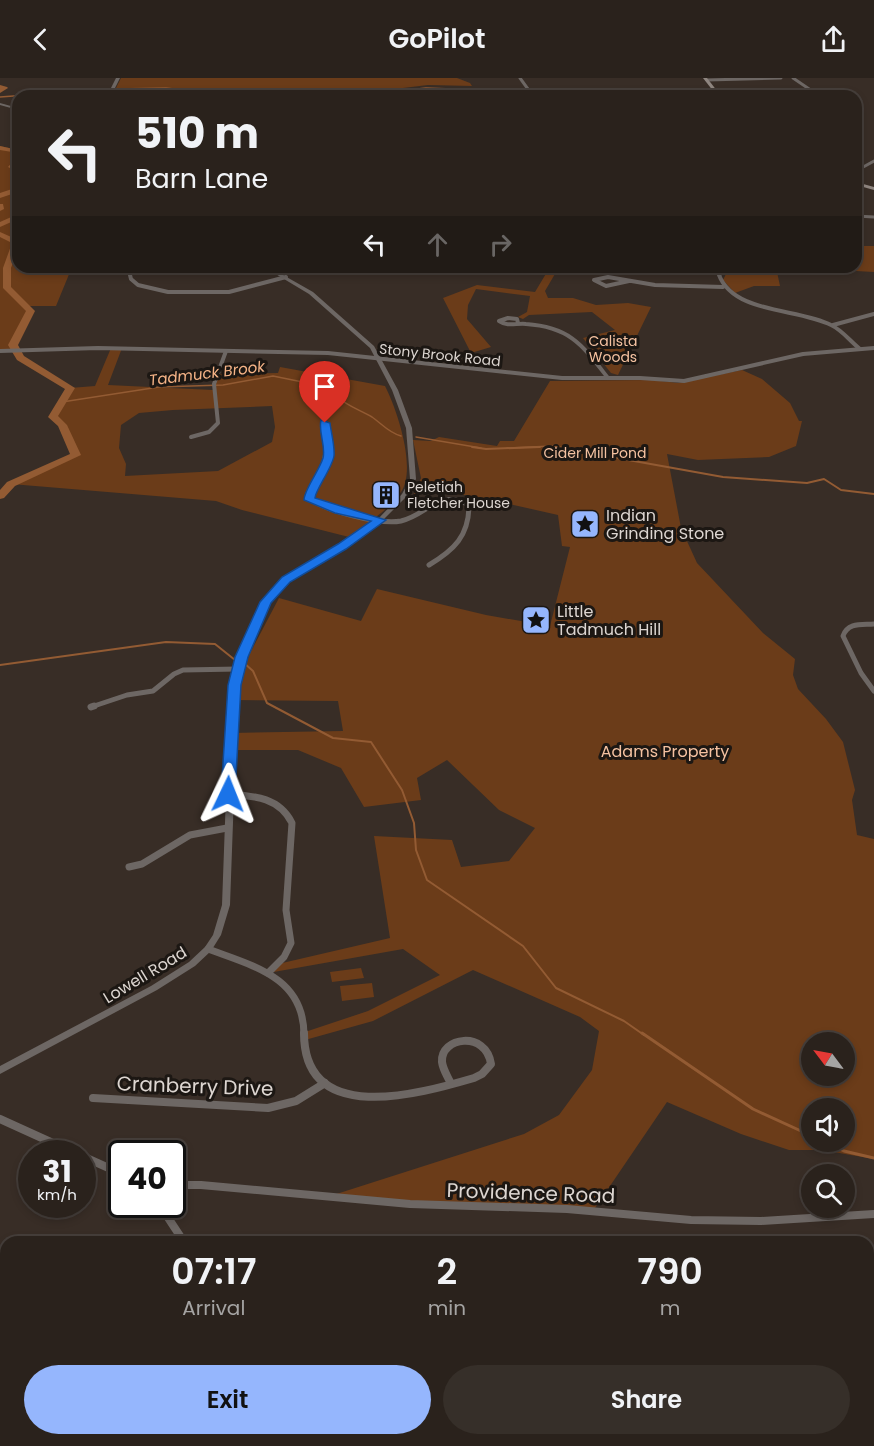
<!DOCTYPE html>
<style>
body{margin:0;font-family:Poppins,sans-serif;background:#362f29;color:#f1f3f6;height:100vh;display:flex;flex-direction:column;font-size:22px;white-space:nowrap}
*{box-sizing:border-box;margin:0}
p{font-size:20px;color:#a5a4a3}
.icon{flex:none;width:33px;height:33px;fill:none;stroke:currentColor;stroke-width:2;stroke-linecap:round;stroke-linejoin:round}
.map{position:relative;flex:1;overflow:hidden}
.panel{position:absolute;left:0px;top:1158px;width:874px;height:210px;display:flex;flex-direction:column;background:#2a221c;border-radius:18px 18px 0 0;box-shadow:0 3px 9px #0003,0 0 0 2px #463f3b}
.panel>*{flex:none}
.guide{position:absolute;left:12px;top:12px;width:850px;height:183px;border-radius:18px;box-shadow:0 3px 9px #0003,0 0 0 2px #463f3b;background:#2a221c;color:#f1f3f6;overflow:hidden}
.needle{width:39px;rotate:302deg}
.tools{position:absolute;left:801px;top:954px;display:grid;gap:12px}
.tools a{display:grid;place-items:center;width:54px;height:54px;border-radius:50%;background:#2a221c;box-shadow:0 3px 9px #0003,0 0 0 2px #463f3b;font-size:30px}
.speed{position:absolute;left:18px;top:1062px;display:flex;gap:12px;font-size:30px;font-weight:700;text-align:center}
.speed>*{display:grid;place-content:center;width:78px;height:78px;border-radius:50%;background:#2a221c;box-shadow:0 3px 9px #0003,0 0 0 2px #463f3b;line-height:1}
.speed small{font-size:15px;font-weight:400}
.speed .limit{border:3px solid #111;border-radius:9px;background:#fff;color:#111}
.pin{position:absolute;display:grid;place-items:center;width:51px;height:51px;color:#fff;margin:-62px -26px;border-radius:50% 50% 50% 0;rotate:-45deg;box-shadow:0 0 6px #0007}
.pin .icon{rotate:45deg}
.me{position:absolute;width:66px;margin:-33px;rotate:2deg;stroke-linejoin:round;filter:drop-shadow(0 0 4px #0008)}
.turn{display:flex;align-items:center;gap:21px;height:126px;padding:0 24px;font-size:27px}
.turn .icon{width:78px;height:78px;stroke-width:2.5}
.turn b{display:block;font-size:42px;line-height:51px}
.lanes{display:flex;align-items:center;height:57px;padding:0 24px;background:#0003;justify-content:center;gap:30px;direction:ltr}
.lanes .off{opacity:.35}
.eta{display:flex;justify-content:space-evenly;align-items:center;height:102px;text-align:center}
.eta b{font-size:36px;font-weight:600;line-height:42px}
.cta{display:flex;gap:12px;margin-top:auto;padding:12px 24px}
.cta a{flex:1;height:69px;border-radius:36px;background:#95b6fd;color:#111;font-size:24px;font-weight:600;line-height:69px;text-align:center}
.cta a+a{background:#362f29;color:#f1f3f6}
header{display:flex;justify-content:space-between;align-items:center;height:78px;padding:0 24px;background:#2a221c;font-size:27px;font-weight:600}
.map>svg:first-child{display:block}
</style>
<header><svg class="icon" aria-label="back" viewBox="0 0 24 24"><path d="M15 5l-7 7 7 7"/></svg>GoPilot<svg class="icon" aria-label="share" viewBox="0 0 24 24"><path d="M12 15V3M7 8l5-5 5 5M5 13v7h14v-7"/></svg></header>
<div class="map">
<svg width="874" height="1368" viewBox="0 0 874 1368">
<rect width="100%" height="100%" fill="#382d26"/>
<g fill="#6b3c19" fill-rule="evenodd">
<path d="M121,0h336l13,5 2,3 -44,-1 -67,8 -4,3h-183l5,-4 -63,-4z"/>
<path d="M0,68l18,4v117h54l-16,39h-29l4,5 -21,40 -10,-1z"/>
<path d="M857,156l5,12h12v26l-91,-5h73z"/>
<path d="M550,189h9l-14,24 3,7h25l23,7 32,-2 23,4 -33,68 -7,-2 -28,-35 32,-8 -23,-18 -63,3 -6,4 -5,-2 9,-5 3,-16 -54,-7 -8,16 -1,14 24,28 -20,6 -28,-55 34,-13 58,7z"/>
<path d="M735,189h41l4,19h-26l-19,7 -12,-13 4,-8z"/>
<path d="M111,270h11l-14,37 105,5 4,-16 61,-1 2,-6 105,19c12,23 32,83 16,106 -12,18 -35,32 -52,45l-107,-27 -26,-9 -205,-17 65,-29 -14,-30 -9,-8 17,-29 25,-2zM272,328l3,21 -3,15 -54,29 -93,5 1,-12 -7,-16 2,-23 18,-12 34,-3z"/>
<path d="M742,292l20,9 28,24 9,18h3l-6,25 -27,11 -71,3 -31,-6 14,74 16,35 66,70 32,26 -2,16 5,14 28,30 17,23 12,48 -3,10 5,35 17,4v320l-52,-9h-33l-48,-16 -74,-32 -74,109 -266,-14 197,-63 35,-19 33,-45 7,-39 -19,-14 -107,-47 -100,51 -68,19v-8l63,-21 72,-36 -37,-26 -135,24 10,-9 112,-26 -16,-102 78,4 9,27 48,-6 26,-33 -36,-18 -52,-50 -30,18 4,22 -57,7 -23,-39 -43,-18h-68l1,-17 112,-2 -5,-30 -105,-1 17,-47 29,-55 82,23 16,-32 109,26 64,11 20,-79 -8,-1 -4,-31 -84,-19 -32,-3 -28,1 7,-16 -8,-38 18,1 8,-4 58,9 3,-5h14l36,-60 102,-1 26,3zM812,964h32v34h-32zM812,1030h32v34h-32z"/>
<path d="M361,890l3,10 -32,4 -2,-10z"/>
<path d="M372,905l2,14 -32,4 -2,-15z"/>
<path d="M397,1362h171l2,6h-176z"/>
<path d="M631,1362h141l3,6h-151z"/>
</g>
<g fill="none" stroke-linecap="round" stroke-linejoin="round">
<g stroke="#935b33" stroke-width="1.5">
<path d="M117,11l49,-1 65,8"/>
<path d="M289,18l56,-5 27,3 54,-6 79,3 8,5"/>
<path d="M0,19l107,-8"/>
<path d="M62,324l97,-15 64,-2 50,-9 69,14 -4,7c10,10 23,13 34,20 10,7 17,16 29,19"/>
<path d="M416,359l65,11"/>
<path d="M507,370l46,-2 11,2"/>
</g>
<g stroke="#935b33" stroke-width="2">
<path d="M472,369l14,2 54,-2"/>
<path d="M556,369l167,30 84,6 17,-4 17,11 33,4"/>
<path d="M244,585l9,8 14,32 66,35 38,4 31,48 12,33 2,27 11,30 96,66 33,42 68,33 20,14"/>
<path d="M0,587l166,-23 49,2 20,16"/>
</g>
<g stroke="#935b33" stroke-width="3">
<path d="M642,955l111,76 59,27"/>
<path d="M824,1064l20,9 30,7"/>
</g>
<g fill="#935b33" fill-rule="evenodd">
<path d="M0,7l7,2 1,1 -8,5z"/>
<path d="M0,68l18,4 -2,16 2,6 -10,-5 9,-10 -5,-5 -12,-2z"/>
<path d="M18,109v5l-18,6v-5z"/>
<path d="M0,126h3l1,5 -4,2z"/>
<path d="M18,136v5l-18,8v-5z"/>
<path d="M0,154l18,8v8l-7,20v19l24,24 -17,34 6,11 51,32 -17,28 9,9 14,30 -66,31 -11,12 -4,1v-9l7,-8 63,-28 -12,-28 -10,-9 17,-28 -48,-29 -9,-15 18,-34 -23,-23v-20l9,-25 -12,-6z"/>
</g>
<g stroke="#6d6764" stroke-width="3">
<path d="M520,0l13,18"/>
<path d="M793,0l22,15"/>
<path d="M707,2l74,-2"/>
<path d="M856,93l18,-10"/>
<path d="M856,138l18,1"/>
</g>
<g stroke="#6d6764" stroke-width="4">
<path d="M128,189l3,12 7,6 30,7h61l57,-15"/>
<path d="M728,189l-9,8c15,39 79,33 112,50 11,5 19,16 29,24"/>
<path d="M629,203l-23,5 -12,-6 14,-3 47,8 68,2"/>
<path d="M518,245l-1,-4 -9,-1 -9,3c9,6 17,2 27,3 45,3 57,22 82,54"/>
<path d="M833,247l41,-11"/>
<path d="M0,273l98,-3 230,5 234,25h78l44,3 119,-27 71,-6"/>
<path d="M323,342l4,28"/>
<path d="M191,359l18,-5 9,-9 -4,-39 12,-33"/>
</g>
<g stroke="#6d6764" stroke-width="5">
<path d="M327,369l-5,26 -14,24c16,14 72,28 93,24 27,-6 37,-33 68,-16 0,31 -15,45 -40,60"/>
<path d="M874,546c-12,1 -26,-2 -31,12l18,37 13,18"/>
<path d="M91,629l36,-12 26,-4 21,-17 9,-4 55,-1"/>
</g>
<g stroke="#6d6764" stroke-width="7">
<path d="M91,629l3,-1"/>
<path d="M228,716c26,2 51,3 64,29l-6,87 5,33 -7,14 -16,16"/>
<path d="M129,789l13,-3 48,-29 37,-7"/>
<path d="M208,871c45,17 96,28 96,86"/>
</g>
<g stroke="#6d6764" stroke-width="8">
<path d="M304,955c0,94 115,61 170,45l8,-4 9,-10c-5,-34 -51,-27 -49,-2 1,8 6,15 9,22"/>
<path d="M93,1020l175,10 28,-7 29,-18"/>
<path d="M0,1041l77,35"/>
<path d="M82,1078l40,18"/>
<path d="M172,1107h29l209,19 157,5 124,11 70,1 113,-7"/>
<path d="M172,1118l15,-11"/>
<path d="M159,1126l25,38"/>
<path d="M0,1292l6,-2"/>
<path d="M246,1362l1,6"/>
</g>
<g fill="#6d6764" fill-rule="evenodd">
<path d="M116,0h4l-9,18h-4z"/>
<path d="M0,25l18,5v2l-18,-5z"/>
<path d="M264,189h5l44,25 61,54 24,44 14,38 4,51 -9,17 -25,25 -38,27 -56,32 -9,9 -10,13 -25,55 -6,28 -8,220 -9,30 -10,16 -16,15 -38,24 -157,84v-8l151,-80 38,-24 16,-15 8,-12 9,-30 8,-220 8,-28 25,-55 12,-15 9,-9 56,-32 38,-27 24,-25 8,-15 -4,-51 -14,-38 -22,-42 -61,-54z"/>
</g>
<g fill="#8f8680" fill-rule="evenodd">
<path d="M703,0h4l14,18h-4z"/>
<path d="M856,104l18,5v3l-18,-5z"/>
</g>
</g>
<path fill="#1a73e8" stroke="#114b97" stroke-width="1.5" d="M321,342l9,3c1,9 5,23 4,33 -2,12 -19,35 -19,42l71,22 -40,29 -56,33 -19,21 -23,54 -7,28 -6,109 -7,5 -7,-5 7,-109 7,-28 25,-55 22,-25 56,-33 33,-23 -36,-8 -31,-13c0,-10 15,-29 19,-42 3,-12 -5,-26 -2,-38z"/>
<defs>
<g id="building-square" transform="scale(1.5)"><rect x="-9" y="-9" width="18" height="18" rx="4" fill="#95b6fd" stroke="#1c1713"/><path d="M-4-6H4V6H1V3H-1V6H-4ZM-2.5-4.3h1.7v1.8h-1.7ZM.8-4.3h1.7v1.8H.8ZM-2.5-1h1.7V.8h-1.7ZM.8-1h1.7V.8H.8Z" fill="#111"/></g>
<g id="sight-square" transform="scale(1.5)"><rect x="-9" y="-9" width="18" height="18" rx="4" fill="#95b6fd" stroke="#1c1713"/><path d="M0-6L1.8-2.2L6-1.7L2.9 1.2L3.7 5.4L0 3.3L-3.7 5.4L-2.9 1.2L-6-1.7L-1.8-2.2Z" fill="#111"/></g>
</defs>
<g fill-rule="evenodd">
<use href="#building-square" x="386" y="417"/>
<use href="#sight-square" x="585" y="446"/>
<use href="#sight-square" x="536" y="542"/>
</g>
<g text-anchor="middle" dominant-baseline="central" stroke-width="6" stroke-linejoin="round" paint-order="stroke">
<g font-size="14" fill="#f5c2a1" stroke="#1c1713">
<text x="613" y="263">Calista<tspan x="613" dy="16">Woods</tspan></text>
<text x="595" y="375">Cider Mill Pond</text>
</g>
<g font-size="14" fill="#ddd6d1" stroke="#1c1713">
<text transform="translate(440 277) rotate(6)">Stony Brook Road</text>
</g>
<g font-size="14" fill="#ddd6d1" stroke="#1c1713" text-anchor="start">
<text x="407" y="409">Peletiah<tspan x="407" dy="16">Fletcher House</tspan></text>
</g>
<g font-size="15" font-style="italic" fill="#f6b487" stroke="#1c1713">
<text transform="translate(207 295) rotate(-7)">Tadmuck Brook</text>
</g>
<g font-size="16" fill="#ddd6d1" stroke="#1c1713" text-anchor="start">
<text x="606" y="437">Indian<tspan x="606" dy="18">Grinding Stone</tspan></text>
<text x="557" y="533">Little<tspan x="557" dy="18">Tadmuch Hill</tspan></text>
</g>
<g font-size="16" fill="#f5c2a1" stroke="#1c1713">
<text x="665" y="673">Adams Property</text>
</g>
<g font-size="16" fill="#ddd6d1" stroke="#1c1713">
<text transform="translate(145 897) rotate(-31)">Lowell Road</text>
</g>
<g font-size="20" fill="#ddd6d1" stroke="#1c1713">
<text transform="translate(195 1008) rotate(2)">Cranberry Drive</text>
<text transform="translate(531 1115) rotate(2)">Providence Road</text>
</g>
</g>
</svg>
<div class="tools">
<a><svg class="needle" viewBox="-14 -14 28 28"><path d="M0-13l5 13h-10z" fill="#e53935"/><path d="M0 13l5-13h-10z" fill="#a5a4a3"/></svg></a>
<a><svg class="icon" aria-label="sound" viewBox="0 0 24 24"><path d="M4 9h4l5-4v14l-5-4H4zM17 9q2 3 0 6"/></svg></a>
<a><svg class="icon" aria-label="search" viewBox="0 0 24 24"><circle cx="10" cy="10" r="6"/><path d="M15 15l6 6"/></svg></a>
</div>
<div class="speed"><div>31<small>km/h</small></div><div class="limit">40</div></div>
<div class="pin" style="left:325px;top:345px;background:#d93025"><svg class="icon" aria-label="arrive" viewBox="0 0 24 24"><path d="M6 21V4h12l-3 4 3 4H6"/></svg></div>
<svg class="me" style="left:228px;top:716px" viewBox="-20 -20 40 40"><path d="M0-17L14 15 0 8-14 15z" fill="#1a73e8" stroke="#fff" stroke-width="4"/></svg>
<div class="guide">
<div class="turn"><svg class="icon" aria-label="left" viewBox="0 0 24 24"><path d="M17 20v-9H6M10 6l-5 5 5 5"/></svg><div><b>510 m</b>Barn Lane</div></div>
<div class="lanes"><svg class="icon" aria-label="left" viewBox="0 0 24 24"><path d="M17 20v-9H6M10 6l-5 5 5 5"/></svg><svg class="icon off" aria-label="ahead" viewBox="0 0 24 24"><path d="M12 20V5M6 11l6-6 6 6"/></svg><svg class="icon off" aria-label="right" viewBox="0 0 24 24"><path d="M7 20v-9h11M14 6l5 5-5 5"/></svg></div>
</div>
<section class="panel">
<div class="eta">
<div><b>07:17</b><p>Arrival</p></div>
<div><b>2</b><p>min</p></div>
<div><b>790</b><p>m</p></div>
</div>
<div class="cta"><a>Exit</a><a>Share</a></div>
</section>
</div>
